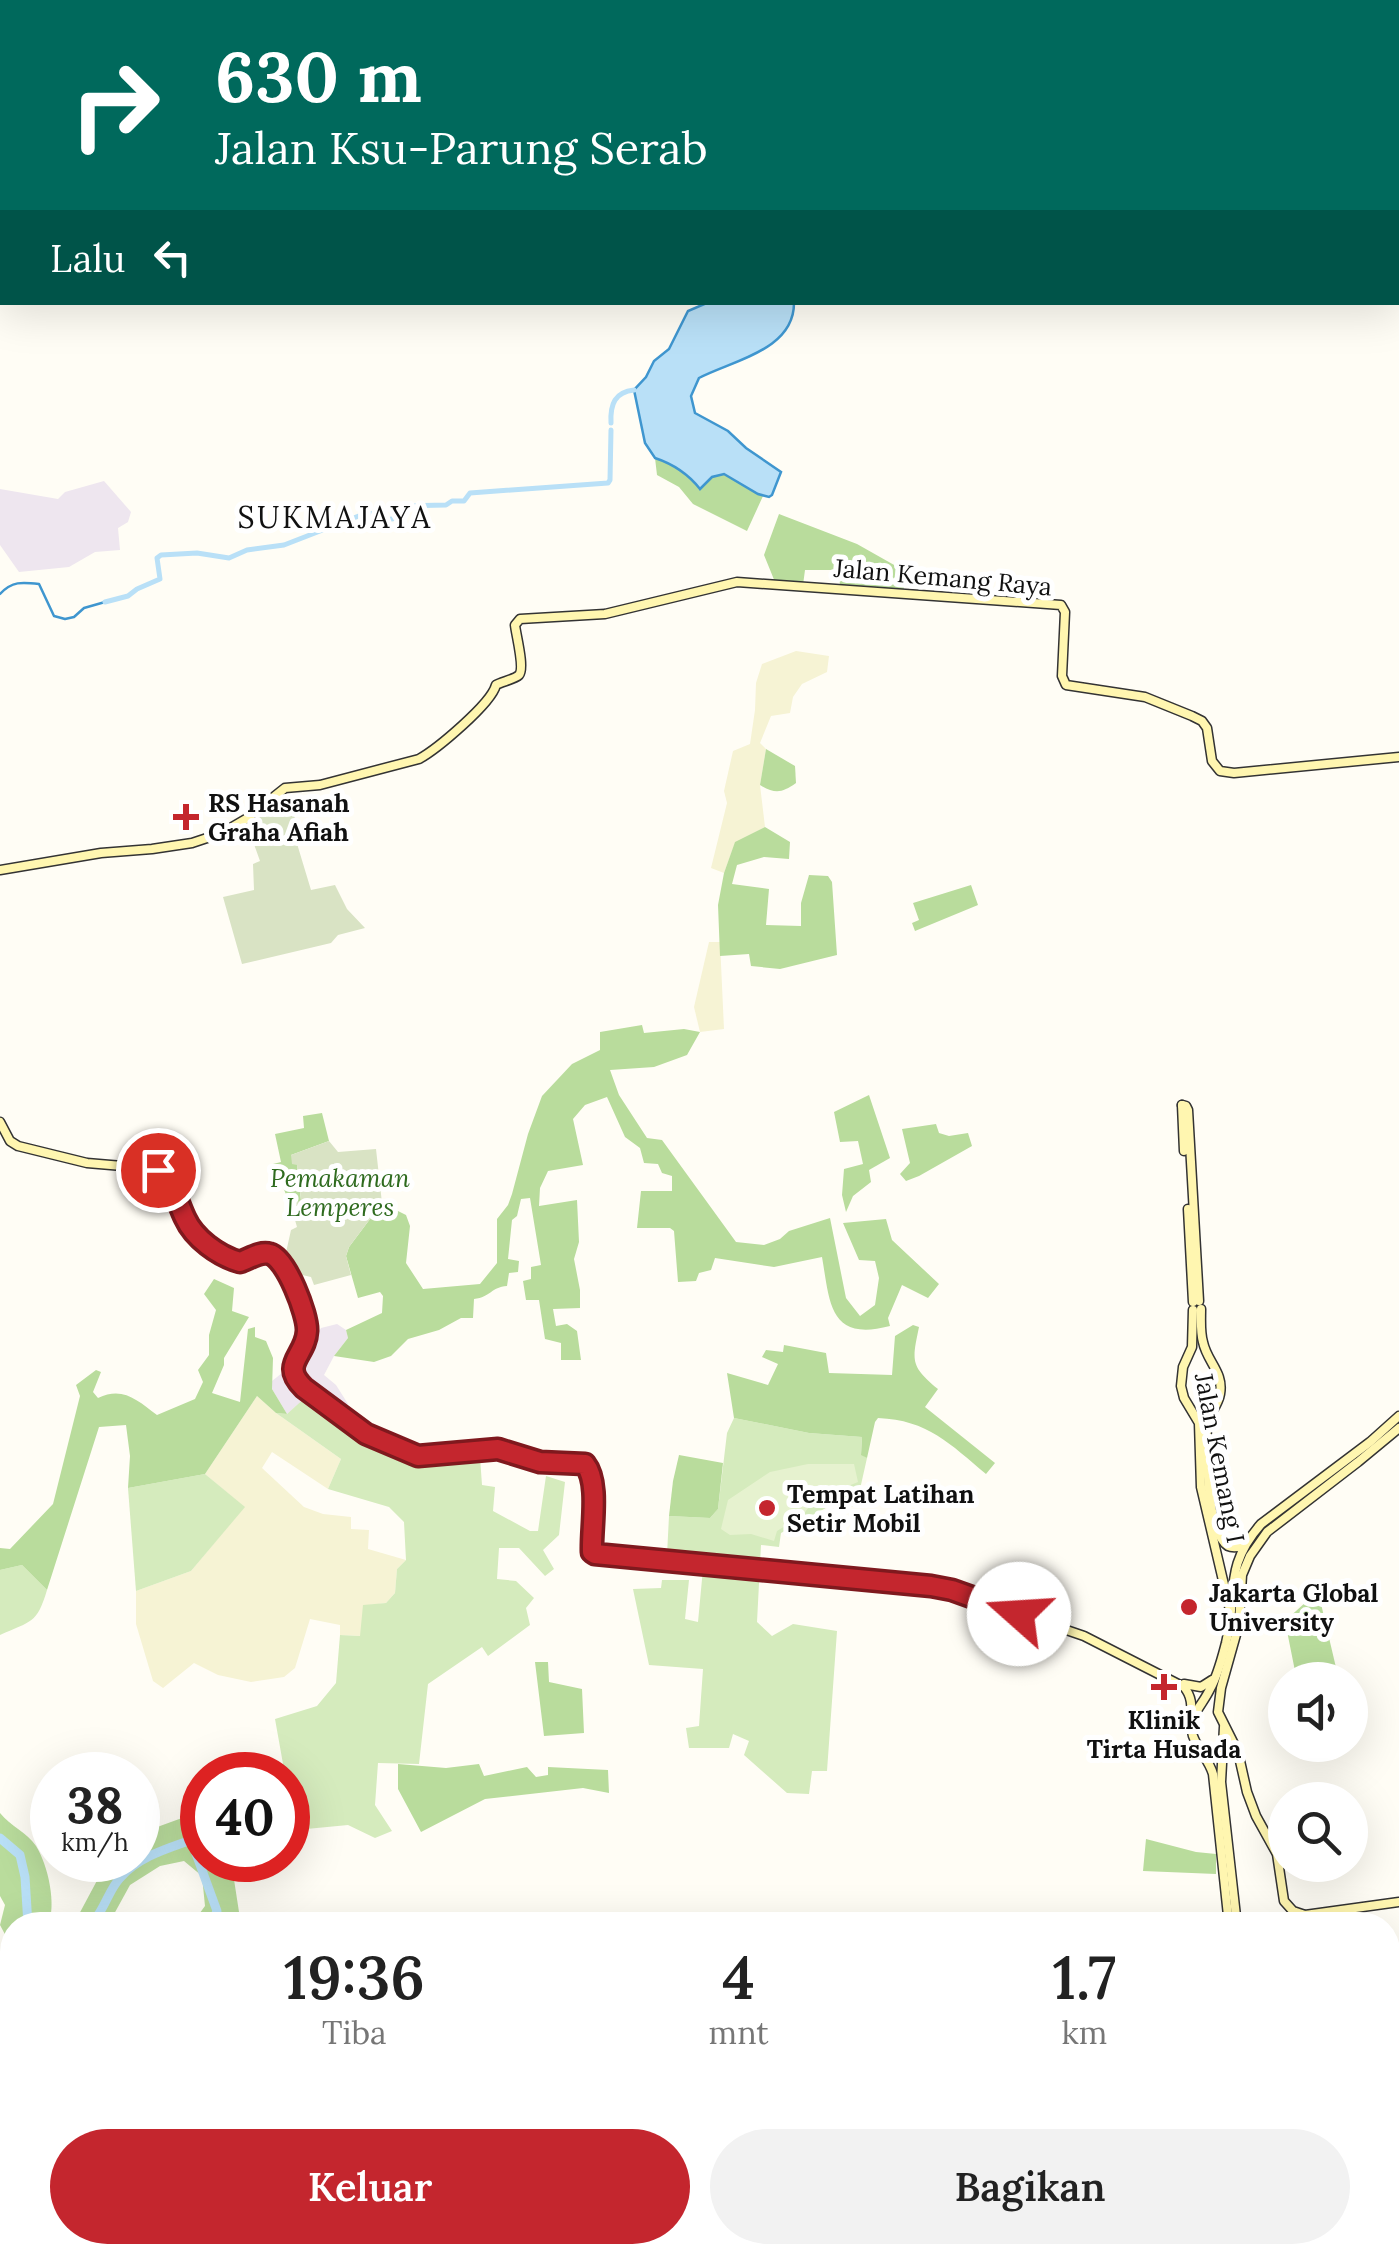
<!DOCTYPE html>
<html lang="id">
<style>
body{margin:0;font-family:Lora,serif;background:#f2f2f2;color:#222;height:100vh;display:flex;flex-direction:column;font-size:38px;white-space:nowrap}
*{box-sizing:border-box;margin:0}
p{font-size:32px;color:#767676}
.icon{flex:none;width:55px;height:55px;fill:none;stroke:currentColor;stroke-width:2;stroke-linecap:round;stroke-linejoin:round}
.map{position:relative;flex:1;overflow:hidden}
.panel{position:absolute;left:0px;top:1912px;width:1400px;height:352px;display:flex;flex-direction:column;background:#fff;border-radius:40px 40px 0 0;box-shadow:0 10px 40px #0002}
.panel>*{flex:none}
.hud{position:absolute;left:0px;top:0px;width:1400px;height:305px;box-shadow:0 10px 40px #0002;background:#00695c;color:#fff;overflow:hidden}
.tools{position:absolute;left:1268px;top:1662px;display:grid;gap:20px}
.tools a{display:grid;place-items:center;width:100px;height:100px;border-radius:50%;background:#fff;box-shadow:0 10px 40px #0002;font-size:50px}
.speed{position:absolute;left:30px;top:1752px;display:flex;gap:20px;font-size:50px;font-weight:700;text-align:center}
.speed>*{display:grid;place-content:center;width:130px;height:130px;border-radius:50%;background:#fff;box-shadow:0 10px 40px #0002;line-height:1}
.speed small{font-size:25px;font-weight:400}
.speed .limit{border:15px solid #d22;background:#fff;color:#111}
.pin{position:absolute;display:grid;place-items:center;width:85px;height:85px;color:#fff;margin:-42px;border:5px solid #fff;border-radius:50%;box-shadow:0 2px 10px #0007}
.me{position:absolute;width:110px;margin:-55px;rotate:289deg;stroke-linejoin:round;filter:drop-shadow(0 0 8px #0008)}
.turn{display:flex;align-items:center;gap:35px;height:210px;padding:0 50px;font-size:45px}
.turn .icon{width:130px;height:130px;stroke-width:2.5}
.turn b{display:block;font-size:70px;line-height:85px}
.then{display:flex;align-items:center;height:95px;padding:0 50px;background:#0003;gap:20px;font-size:38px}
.eta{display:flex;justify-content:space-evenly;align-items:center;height:170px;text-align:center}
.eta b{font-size:60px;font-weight:600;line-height:70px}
.action{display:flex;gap:20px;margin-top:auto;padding:20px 50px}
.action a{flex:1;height:115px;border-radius:60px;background:#c4262e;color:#fff;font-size:40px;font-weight:600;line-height:115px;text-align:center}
.action a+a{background:#f2f2f2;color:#222}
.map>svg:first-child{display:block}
</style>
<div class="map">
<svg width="1399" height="2264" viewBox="0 0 1399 2264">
<rect width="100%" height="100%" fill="#fffdf5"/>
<g fill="#eee6ef">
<path d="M104,481l27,31 -3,10 -10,6 2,22 -25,2 -26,15 -50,5 -19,-27v-56l58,10 7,-7z"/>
<path d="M337,1324l9,6 2,8 -14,18 -10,19 12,10 12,19 -14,14 -27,-21 -20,17 -15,-25v-8l34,-27 15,-26z"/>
</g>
<g fill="#f6f3d4">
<path d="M796,651l33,5 -2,16 -25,12 -9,13 -3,16 -19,3 -11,27 6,6 -6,36 5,42 -30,16 -11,30 -13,-5 16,-65 -3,-12 9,-40 17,-7 5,-34 1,-27 6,-19z"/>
<path d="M709,942h11l4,87 -24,3 -6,-25z"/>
<path d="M257,1396l19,17 65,46 -13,30 -56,-37 -10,16 42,39 19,7 28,3v12l18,1 -1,19 38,11 -9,9 -2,24 -9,10 -16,2 -9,31 -21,-1v-10l-30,-6 -15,49 -11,9 -33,5 -33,-7 -24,-12 -31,25 -10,-7 -17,-57v-33l55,-20 53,-64 -39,-33z"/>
</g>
<g fill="#d5ebbd">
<path d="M307,1396c22,18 66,56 93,61 26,6 54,2 80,0l2,28 13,2 -2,24 37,20h8l8,-55 19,6 -6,53 -16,15 11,19 -9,7 -26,-28h-20l-2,31 19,2 18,17 -8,10 4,17 -42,31 -6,-9 -54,37 -9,80 -41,-1 -3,42 17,26 -17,7 -27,-13 -52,5 -8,-55h-3l-10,-56 42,-13 19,-23 4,-48 20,1 3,-31 23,-2 9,-10 2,-24 9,-9 -2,-38 -15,-15 -61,-18 13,-30 -65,-46 11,1z"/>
<path d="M734,1418l75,15 53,4 -1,17 6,4 -11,49 -23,-3 -52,29 -2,14 -18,-2 -4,77 15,14 21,-12 44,7 -10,140h-15l-3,23 -22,-1 -43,-38 5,-14 -16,-7 -4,14h-40l-3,-20 13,-2 4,-57 -54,-4 -16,-76 28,-1 1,-8h27l-4,39 13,3 6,-64 -37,-3 2,-39 41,2 8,-9 9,-76z"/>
<path d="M205,1474l40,33 -54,64 -55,20 -8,-103z"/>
<path d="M22,1565l25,25c-10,34 -16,31 -47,45v-65z"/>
</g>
<g fill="#b9dc9c">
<path d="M655,458l13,3 27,20 29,-7 39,22 -16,35 -54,-27 -14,-17 -22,-12z"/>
<path d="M779,514l78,30 46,26 1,22 -64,-5 -1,-17h-34l-2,15 -28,-3 -11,-27z"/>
<path d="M766,749l29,17 1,17c-14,10 -21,11 -36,2z"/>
<path d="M765,827l25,15 -1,17 -25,-2 -27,8 -5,19 37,5 -3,36 35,1v-23l8,-28 19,1 4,6 5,73 -57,14 -29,-3 -2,-12 -29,2 -2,-51 6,-32 11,-31z"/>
<path d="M971,885l7,20 -63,26 -3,-8 7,-3 -6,-17z"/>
<path d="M642,1025l2,8 40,-4 16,3 -13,23 -33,12 -44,3 9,25 28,43 15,2 74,102 28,3 16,-6 9,-8 41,-13 16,80 14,18 15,-11 4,-27 -4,-17 -16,-1 -16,-37 43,-4 6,21 47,44 -11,14 -26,-13 -14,33 2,8c-61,16 -60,-23 -68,-69l-48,10 -59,-9 -4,12 -12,3 -3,8 -18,1 -4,-51 -4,-3h-33l4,-37h31v-15l-10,-3 -4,-9 -14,-1 -4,-15 -15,-11 -18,-40 -22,8 -12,14 10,46 -35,6 -8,17 -1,18 38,-6 2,42 -5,17 6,31v18l-27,1 3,17 11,-2 10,7 4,29h-20v-17l-16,-4 -6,-39h-13l-3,-19 8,-2v-12l10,-2 -11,-67 -9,1 -4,17 -5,4 -4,39 11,2 -1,11 -9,1 -2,13c-16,1 -16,11 -33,13l-1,19h-12l-22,12 -31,9 -17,17 -17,6 -40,-6 14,-18 -2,-8 36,-17 1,-17 -3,-4 -22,6 -12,-42 3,-9 33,-44 24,12 4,11 -4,37 17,26 57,-5 17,-21v-44l11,-14 4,-11 16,-60 14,-38 30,-32 28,-14v-18z"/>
<path d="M869,1095l21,63 -21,12 2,12 -18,14 -7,16 -4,-17 2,-26 19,-5 -5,-23 -18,1 -6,-30z"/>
<path d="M322,1113l7,28 -38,14 6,9 4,37 -10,5 -18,-42 8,-2 -6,-28 29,-6 -1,-12z"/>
<path d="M936,1124l3,9 10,3 19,-3 4,13 -53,30 -13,5 -6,-7 10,-11 -8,-34z"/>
<path d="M214,1279l20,9 -2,23 17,6 -25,41v7l-12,28 28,9 8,-73 7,-2v10l11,4 7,17 -1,31 15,25 -11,-1 -19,-17 -52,78 -77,14 2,-32 -4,-31 -27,2 -52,163 -25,-25 -22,5v-22l10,1 43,-45 27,-108 -4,-11 20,-15 5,2 -8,20 5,6c25,-12 39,2 59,17l38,-16 8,-17 -5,-12 11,-15v-20l7,-25 -12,-16z"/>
<path d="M913,1325l6,2c-7,34 -9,39 19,62l-13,18 70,56 -9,11c-36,-30 -58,-54 -108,-56l-3,4 -8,36 -6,-3 1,-18 -53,-4 -75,-15 -7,-45 41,12 10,-21 -16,-7 4,-7 17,2 1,-7 42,8 3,20 63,2 3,-39z"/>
<path d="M679,1455l44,8 -5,46 -8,9 -41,-2 4,-35z"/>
<path d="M1318,1591l20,85 -10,-1 -4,-9h-14l-4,9 -10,1 -11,-55z"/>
<path d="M535,1662h13l1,20 33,7 2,44 -40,3z"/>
<path d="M398,1764l48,4 33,-4 5,12 43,-9 9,10 12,-2v-8l60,3 1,23 -26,-5 -98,11 -64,33 -23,-43z"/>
<path d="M0,1813c10,13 28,20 36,33 12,19 21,59 12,79h-36v50l-11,-8 7,-27 -8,-15 5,-20 -5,-9z"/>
<path d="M182,1818l20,4v38h29l10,65h-50l14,-19 -3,-30 -18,-15 -24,5 -30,19 -22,40h-38l7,-7 31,-58h30v-26z"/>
<path d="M1146,1839l50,13 20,2v20l-73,-3z"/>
<path d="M1399,2228v36h-111l-5,-11h51l5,2 49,-3v-16z"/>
<path d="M1072,2252h55v1l-5,11h-105l1,-9 51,1z"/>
</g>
<g fill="#d9e3c4">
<path d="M268,805l8,11 18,-4 4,35 13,43 24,-5 12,24 18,19 -27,7 -7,8 -89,21 -19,-67 31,-7 -1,-26 7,-3 -14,-39z"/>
<path d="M329,1141l9,11 38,-3 6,54 -33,44 -3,9 5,19 -37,10 -3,-8 -18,-4 -8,-16 6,-27 6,-3 -6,-21 10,-6 -4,-35 -5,-1 -1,-9z"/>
</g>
<path fill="#e6f2cf" d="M808,1464h46l4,18 -44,18 -11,15 -26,16 -3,10 -23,-7 -21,1 -9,-6 7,-29 42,-28z"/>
<path fill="#b9e0f7" stroke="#3f96cf" stroke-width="2.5" d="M709,302l85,1c0,47 -60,57 -95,75l-8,18 4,17 33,18 18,17 35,24 -9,23 -3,2 -11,-3 -34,-20 -12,3 -12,12c-11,-14 -27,-25 -45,-31l-10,-15 -11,-53 12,-13 8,-16 15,-12 19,-38z"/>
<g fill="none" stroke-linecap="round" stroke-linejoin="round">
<path stroke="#3f96cf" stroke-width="2.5" d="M0,594c12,-13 22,-12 39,-10l15,32 11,3 9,-2 10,-9 21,-6"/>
<g stroke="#b9e0f7" stroke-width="5">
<path d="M611,423c-1,-19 4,-31 23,-33"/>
<path d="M105,602l23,-6 9,-7 23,-10 -3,-21 4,-3 36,-2 32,5 18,-8 37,-5 85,-33c11,14 8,10 27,6l4,-12 46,-1 6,-4h12l6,-8 138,-10 2,-3 1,-50"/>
</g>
<g stroke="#b9e0f7" stroke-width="9">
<path d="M0,1838l20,17 5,22 3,48"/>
<path d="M88,1925c16,-11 19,-33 32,-47 18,-21 46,-29 71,-38l26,71 -6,14"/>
<path d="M397,2252l2,12"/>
<path d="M1308,2252l10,12"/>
<path d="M1110,2264l6,-12"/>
<path d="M1397,2264l2,-1"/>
</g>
<g stroke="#333" stroke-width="11">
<g id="secondary">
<path d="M323,0l1,2"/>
<path d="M1343,0v2"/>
<path d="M233,2l2,-2"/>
<path d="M1147,2l24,-2"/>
<path d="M0,43h2"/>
<path d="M1398,52h1"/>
<path d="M0,870l101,-17 51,-4 40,-6 30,-10 24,-14 39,-31 35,-3 99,-26c18,-10 72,-55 77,-74 5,-3 19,-6 23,-10 6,-7 -3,-40 -4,-50l5,-6 85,-5 132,-32 324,23 4,7 -3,64 4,9 79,12 47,19 10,5 5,7 5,33 8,10 14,2 165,-16"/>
<path d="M1182,1105l4,1 2,4 11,191"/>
<path d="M1182,1105l2,46"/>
<path d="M0,1122l10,19 8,5 69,17 71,6c15,12 19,32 27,49 9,20 34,38 55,44 9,-3 21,-11 30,-8 16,5 39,63 37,78 -1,17 -15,29 -13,46l20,19 52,38 52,20 80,-6 42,13h37l9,3 6,11 -1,64 1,10 3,4 346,33 143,49 100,51c13,15 4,32 9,49 5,14 16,24 20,38l16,151"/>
<path d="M1188,1209l5,93"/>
<path d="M1201,1309c0,11 -1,23 2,33 4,20 21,30 17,52 -2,12 -10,18 -13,29 -1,24 -1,109 21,123 4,2 11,1 15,0"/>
<path d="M1193,1310l-1,37 -9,20 -2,19 3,12 15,25 2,64 28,119"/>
<path d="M1399,1428l-41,34 -91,70 -17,24 -8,19 -3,49 -18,64 -3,24 20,40 9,40 9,24 21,38 7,47 9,10 12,4 94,-13"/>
<path d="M1184,1684l17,3 11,-7"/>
<path d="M1194,1716c5,-10 12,-18 16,-27 8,-14 12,-31 16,-46 12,-50 -3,-76 35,-119l109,-82 29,-26"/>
<path d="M1224,1727l-3,55 16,143"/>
<path d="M858,2264l7,-12"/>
</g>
</g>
<use href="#secondary" stroke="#fff6b0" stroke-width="8"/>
</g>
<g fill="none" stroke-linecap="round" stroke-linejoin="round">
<g stroke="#7f191e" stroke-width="25">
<path id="route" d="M158,1170c15,11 19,31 27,48 9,20 33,38 55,44 9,-3 20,-11 30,-8 16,4 38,61 37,77 -1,25 -28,33 -3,57l62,46 52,22 80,-7 42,13 45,2c15,19 6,63 7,88l3,2 336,32 21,4 67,24"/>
</g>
<use href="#route" stroke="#c4262e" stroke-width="18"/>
</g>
<g fill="#c4262e" stroke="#fff" stroke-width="4">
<path d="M181 802h10v10h10v10h-10v10h-10v-10h-10v-10h10z"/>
<circle cx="767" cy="1508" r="10"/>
<circle cx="1189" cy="1607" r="10"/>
<path d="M1159 1672h10v10h10v10h-10v10h-10v-10h-10v-10h10z"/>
</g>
<g text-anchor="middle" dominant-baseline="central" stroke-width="10" stroke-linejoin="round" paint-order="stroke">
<g font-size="25" fill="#111" stroke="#fff">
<text transform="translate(943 577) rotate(5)">Jalan Kemang Raya</text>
<text transform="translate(1220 1458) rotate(79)">Jalan Kemang I</text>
</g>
<g font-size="25" font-weight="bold" fill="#111" stroke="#fff" text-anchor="start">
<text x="208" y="803">RS Hasanah<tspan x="208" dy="29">Graha Afiah</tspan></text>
<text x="787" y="1494">Tempat Latihan<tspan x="787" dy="29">Setir Mobil</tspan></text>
<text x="1209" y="1593">Jakarta Global<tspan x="1209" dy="29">University</tspan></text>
<text x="1164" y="1720" text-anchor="middle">Klinik<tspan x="1164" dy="29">Tirta Husada</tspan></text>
</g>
<g font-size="25" font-style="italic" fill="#2f6b1f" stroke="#fff">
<text x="340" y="1178">Pemakaman<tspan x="340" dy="29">Lemperes</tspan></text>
</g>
<g font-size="30" letter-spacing="2.5" fill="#111" stroke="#fff">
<text x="335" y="517">SUKMAJAYA</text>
</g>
</g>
</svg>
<div class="tools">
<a><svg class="icon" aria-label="sound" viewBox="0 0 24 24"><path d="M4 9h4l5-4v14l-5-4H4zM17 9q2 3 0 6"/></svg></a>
<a><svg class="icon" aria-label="search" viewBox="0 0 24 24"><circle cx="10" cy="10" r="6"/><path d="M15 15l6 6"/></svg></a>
</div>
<div class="speed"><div>38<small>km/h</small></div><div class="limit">40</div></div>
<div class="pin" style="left:158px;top:1170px;background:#d93025"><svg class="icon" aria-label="arrive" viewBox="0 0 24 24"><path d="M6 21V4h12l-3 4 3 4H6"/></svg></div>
<svg class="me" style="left:1019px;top:1614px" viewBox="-20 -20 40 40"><circle r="19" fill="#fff"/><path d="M0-13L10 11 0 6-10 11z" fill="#c4262e"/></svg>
<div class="hud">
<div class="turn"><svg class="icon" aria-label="right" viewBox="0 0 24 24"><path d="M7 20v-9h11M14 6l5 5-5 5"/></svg><div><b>630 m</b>Jalan Ksu-Parung Serab</div></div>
<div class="then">Lalu<svg class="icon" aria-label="left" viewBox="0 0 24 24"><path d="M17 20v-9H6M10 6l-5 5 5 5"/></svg></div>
</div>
<section class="panel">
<div class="eta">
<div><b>19:36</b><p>Tiba</p></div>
<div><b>4</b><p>mnt</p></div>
<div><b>1.7</b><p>km</p></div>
</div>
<div class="action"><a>Keluar</a><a>Bagikan</a></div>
</section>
</div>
